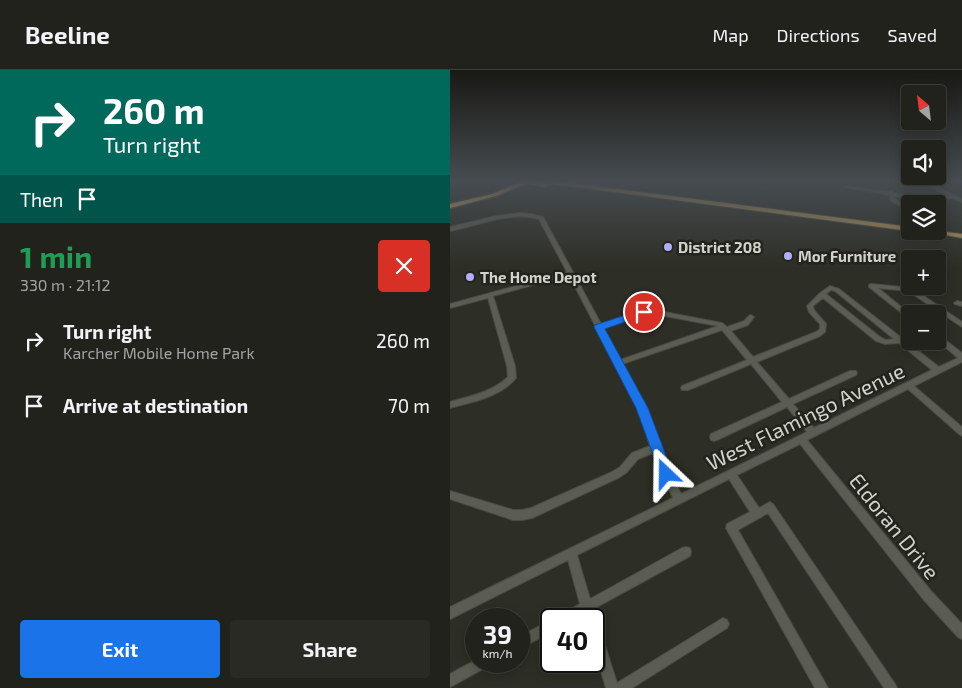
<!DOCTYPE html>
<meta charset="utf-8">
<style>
body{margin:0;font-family:"Exo 2",sans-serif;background:#2a2a25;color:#f1f3f6;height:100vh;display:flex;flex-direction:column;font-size:19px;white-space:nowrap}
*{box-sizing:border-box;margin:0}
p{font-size:16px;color:#a2a4a3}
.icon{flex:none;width:28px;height:28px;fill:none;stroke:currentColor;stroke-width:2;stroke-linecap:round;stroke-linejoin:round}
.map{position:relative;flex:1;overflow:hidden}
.details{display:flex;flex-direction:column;background:#22221c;width:450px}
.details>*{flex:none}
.banner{background:#00695c;color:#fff;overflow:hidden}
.needle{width:32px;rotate:332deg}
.controls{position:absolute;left:451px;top:15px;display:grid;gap:10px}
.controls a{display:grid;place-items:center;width:45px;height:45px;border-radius:5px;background:#22221c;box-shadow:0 2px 12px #0003,0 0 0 1px #3f3f3b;font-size:25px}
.speed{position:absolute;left:15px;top:538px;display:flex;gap:10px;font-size:25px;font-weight:700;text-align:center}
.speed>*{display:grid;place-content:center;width:65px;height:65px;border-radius:50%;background:#22221c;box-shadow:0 2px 12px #0003,0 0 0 1px #3f3f3b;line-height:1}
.speed small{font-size:12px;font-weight:400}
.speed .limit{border:2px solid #111;border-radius:8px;background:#fff;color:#111}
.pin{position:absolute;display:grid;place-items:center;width:42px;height:42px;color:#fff;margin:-21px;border:2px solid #fff;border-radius:50%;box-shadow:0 1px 5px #0007}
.me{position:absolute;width:55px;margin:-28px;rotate:337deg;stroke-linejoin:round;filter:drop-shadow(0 0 4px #0008)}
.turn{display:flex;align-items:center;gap:18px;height:105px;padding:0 20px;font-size:22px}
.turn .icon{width:65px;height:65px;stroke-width:2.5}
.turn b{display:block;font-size:35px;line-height:42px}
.then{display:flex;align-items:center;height:48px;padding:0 20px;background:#0003;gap:10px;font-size:19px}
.round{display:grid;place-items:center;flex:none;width:52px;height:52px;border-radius:5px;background:#2a2a25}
.overview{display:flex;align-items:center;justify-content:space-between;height:85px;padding:0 20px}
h1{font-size:30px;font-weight:700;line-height:38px;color:#1e9e55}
.primary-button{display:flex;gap:10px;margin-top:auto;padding:10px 20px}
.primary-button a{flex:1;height:58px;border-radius:5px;background:#1a73e8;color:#fff;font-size:20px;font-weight:700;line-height:58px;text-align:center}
.primary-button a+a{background:#2a2a25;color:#f1f3f6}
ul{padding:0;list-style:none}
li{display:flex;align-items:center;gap:15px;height:65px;padding:0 20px}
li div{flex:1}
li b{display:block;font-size:19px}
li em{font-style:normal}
header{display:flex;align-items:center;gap:30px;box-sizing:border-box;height:70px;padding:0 25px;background:#22221c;border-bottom:1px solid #3f3f3b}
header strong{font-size:24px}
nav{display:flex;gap:28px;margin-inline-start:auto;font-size:18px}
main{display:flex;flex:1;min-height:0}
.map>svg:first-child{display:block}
</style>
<header>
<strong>Beeline</strong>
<nav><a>Map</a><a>Directions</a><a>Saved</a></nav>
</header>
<main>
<section class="details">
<div class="banner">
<div class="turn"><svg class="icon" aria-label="right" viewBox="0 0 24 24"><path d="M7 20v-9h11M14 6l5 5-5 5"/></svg><div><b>260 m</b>Turn right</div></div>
<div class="then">Then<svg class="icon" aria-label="arrive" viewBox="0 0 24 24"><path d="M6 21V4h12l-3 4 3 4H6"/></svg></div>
</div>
<div class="overview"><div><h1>1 min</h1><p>330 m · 21:12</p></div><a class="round" style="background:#d93025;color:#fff"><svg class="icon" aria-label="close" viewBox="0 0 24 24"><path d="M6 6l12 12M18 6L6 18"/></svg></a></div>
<ul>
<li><svg class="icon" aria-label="right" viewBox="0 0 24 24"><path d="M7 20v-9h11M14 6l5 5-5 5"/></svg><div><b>Turn right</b><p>Karcher Mobile Home Park</p></div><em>260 m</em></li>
<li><svg class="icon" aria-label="arrive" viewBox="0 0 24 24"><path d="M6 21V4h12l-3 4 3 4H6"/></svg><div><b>Arrive at destination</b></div><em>70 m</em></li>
</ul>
<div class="primary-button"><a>Exit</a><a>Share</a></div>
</section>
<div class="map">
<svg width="512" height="618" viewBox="0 0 512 618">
<rect width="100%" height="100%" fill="#2d2e25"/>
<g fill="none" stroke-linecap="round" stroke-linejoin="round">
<g stroke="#4a4b43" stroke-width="2">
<g id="minor">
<path d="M469,111h6l7,4 12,-4h8l-17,5 27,13v3l-9,-4 -23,2 -36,-4 1,3 15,9v3l-19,-10 -1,-6 -46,-8 2,-1 43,6 2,-1 2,2c19,3 37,6 56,3z"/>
<path d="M70,143l11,1 12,3 58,107 48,-15 73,14 5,4 17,-6 5,-5 2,-1 3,2 -6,8 -17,6 22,26 63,-25 4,-3v-5l-11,-12 -2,-6 13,-13 10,-7 9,3 100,78 19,-9 -20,-17v-5h2l22,17v9l-48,24 48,41v9l-3,-2 -51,-45 -101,51 124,151 31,33v15l-4,-2 -35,-38 -123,-155 -63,31 22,33 11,-6 3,2 122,180 2,4h-13l-116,-175 -30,17 90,158h-13l-89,-160 1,-4 23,-12 -21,-33 -152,76 13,44 92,-51 4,-1 4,1 1,4 -1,4 -97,53 3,10 -2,4v-4h-10l-1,-4 -7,4h-18l2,-4 20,-11 -12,-44 -118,59v-12l223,-109 -20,-45 -15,6 -12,14 -8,5 -86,40 -10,2h-9l-63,-21v-8l63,19h9l9,-2 81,-36 8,-5 12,-14 18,-7 -12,-38 -69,-133 -76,21 22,70 1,12c-15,19 -44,24 -66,30v-6c21,-6 42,-10 58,-25l-1,-11 -19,-68 -38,10v-4l117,-32 -28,-53c-29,-8 -60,6 -89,12v-4l46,-11zM381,220l4,1 59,48 -8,1 -6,-3 -54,-43zM373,228l53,43 9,3 14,-1 33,27 -118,58 -21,-24 63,-29 1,-2 -1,-2h-6l-61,28 -32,-37 63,-26 5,-4 1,-8 -12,-14 -1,-4zM199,243l69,13 -98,34 -17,-32zM272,260l25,30 -65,26 -1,2 1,2h6l63,-26 31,38 -71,32 -1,3 1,3 3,1 3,-1 70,-33 20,25 -126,62 -18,-36 -17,-50 -24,-44z"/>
<path d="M421,214l41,4 50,34v5l-54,-36 -30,-3 32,26v5l-2,-1 -39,-31v-2z"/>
<path d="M507,231l5,1v4l-7,-2 -1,-1z"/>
<path d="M273,548l4,2 2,4 -2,4 -95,60h-26l-12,-40v-24l4,2 2,4 17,53z"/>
<path d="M101,550v12l-32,17v-12z"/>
<path d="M26,590v1h16l-2,4 -40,22v-13z"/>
</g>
</g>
<g stroke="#4a4b43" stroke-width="2">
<g id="major">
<path d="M66,111h39l355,46v4l-364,-48 2,2 -3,2z"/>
<path d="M473,161h15l24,3v4z"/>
</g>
</g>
<g stroke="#4a4b43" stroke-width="3">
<path id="highway" d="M73,111h9l-36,15 -46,12v-4l42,-10z"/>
</g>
<use href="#minor" fill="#5b5c52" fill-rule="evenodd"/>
<use href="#major" fill="#af8f56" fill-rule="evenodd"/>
<use href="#highway" fill="#e7b158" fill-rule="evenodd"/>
</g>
<linearGradient id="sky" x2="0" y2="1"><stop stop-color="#191914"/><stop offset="0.56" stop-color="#464c51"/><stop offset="1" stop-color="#464c51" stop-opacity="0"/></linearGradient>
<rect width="512" height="198" fill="url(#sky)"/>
<path fill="#1a73e8" stroke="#114b97" d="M194,239l3,1v4l-42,15 43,79 25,66 -2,5 -5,2 -4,-2 -26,-71 -42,-81 1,-2z"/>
<g fill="#afaefa" stroke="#23241b" stroke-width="2">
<circle cx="218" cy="177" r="5"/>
<circle cx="338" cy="186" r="5"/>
<circle cx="20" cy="207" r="5"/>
</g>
<g text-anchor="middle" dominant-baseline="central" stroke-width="5" stroke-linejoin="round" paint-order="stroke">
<g font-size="15" font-weight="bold" fill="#d2d3cd" stroke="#23241b" text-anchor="start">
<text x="228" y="177">District 208</text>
<text x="348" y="186">Mor Furniture</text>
<text x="30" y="207">The Home Depot</text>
</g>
<g font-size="21" fill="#d2d3cd" stroke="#23241b">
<text transform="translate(355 346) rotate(-26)">West Flamingo Avenue</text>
<text transform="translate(445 456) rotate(51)">Eldoran Drive</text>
</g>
</g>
</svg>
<div class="controls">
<a><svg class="needle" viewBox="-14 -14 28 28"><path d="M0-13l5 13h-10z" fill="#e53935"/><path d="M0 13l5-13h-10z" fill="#a2a4a3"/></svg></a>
<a><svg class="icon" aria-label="sound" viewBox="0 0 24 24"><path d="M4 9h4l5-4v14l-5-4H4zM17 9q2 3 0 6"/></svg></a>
<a><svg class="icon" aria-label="layers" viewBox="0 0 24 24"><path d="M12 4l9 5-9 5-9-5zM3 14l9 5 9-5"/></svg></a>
<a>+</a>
<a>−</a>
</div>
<div class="speed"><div>39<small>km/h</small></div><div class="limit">40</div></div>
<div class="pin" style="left:194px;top:242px;background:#d93025"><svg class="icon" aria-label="arrive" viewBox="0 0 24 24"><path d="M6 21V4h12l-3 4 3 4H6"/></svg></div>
<svg class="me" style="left:216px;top:404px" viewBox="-20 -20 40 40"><path d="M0-17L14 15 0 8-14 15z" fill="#1a73e8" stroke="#fff" stroke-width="4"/></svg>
</div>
</main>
